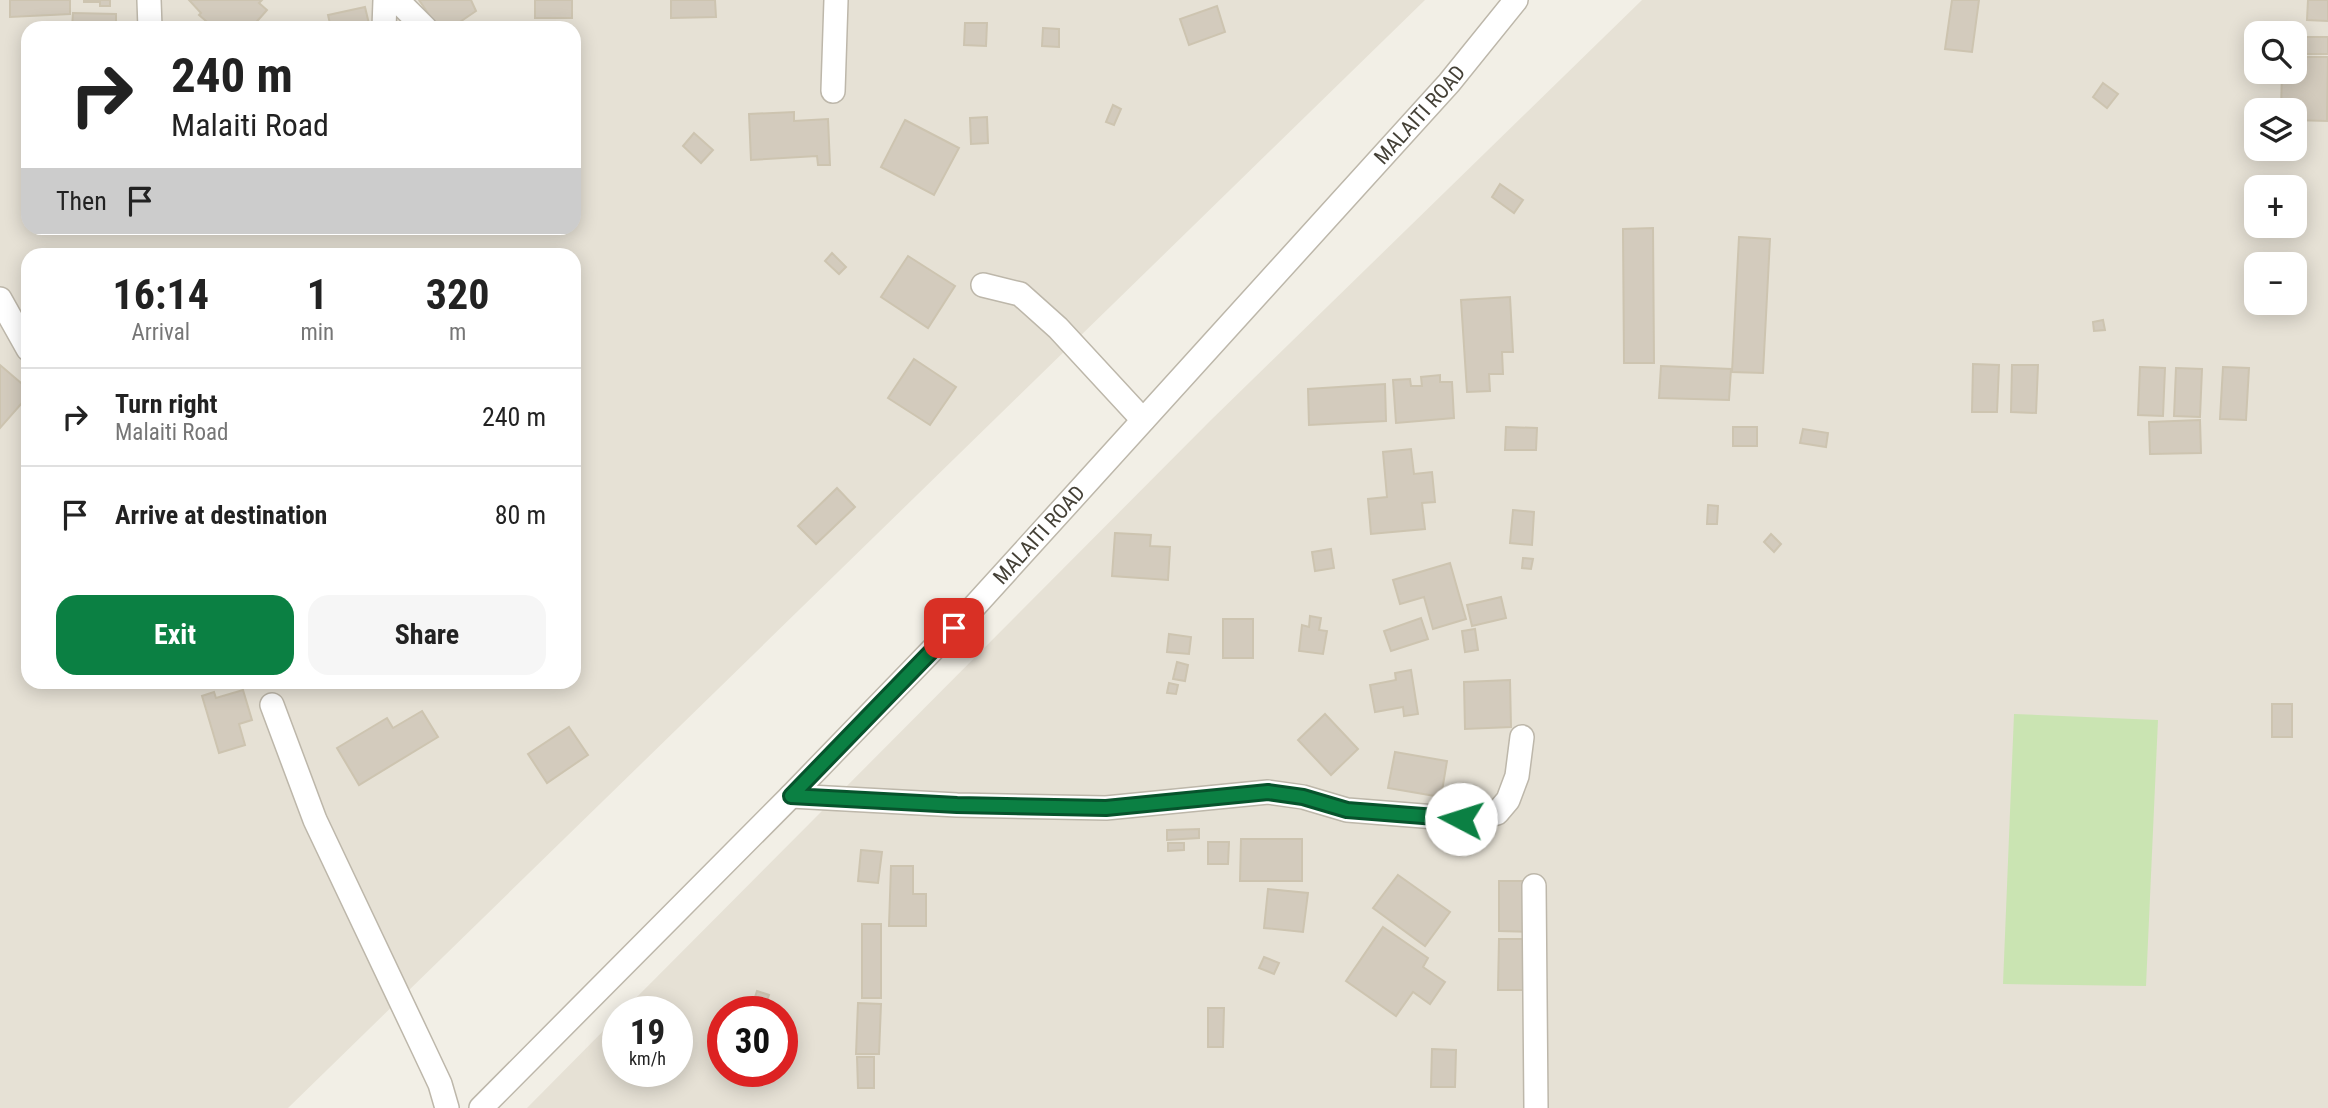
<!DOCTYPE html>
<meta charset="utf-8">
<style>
body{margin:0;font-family:"Roboto Condensed",sans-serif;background:#f6f6f6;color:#222;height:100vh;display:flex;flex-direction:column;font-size:26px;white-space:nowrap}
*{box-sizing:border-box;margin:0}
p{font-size:23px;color:#767676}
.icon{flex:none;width:38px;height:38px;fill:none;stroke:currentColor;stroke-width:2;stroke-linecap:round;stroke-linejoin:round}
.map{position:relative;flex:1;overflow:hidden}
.sheet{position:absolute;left:21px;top:248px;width:560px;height:441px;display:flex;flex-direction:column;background:#fff;border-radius:21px;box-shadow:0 4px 18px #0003}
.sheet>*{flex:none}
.guide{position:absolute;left:21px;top:21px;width:560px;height:214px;border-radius:21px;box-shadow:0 4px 18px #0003;background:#fff;color:#222;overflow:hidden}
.buttons{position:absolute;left:2244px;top:21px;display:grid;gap:14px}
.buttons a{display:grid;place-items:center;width:63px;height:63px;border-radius:14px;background:#fff;box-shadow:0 4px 18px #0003;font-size:35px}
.speed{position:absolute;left:602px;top:996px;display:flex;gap:14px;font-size:35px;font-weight:700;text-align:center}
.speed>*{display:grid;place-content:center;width:91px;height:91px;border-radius:50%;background:#fff;box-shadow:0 4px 18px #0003;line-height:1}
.speed small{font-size:18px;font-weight:400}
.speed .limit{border:10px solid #d22;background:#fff;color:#111}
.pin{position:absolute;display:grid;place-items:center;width:60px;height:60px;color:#fff;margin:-30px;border-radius:14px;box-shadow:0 4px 10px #0006}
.me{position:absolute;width:77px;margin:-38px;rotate:275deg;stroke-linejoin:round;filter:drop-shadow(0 0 5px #0008)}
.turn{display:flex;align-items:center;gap:24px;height:147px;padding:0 35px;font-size:32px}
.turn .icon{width:91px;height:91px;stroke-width:2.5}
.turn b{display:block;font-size:49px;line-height:60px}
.then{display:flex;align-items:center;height:66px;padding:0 35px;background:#0003;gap:14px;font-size:26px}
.eta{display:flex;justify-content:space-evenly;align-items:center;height:119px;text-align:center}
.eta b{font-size:42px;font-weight:700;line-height:49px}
.button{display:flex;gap:14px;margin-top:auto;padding:14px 35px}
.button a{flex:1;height:80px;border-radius:21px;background:#0b8043;color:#fff;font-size:28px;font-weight:700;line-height:80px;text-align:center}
.button a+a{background:#f6f6f6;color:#222}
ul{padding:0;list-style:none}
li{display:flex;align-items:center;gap:21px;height:98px;padding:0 35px;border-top:2px solid #e0e0e0}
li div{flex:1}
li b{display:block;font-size:26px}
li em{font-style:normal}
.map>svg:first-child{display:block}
</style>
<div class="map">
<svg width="2328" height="1108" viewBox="0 0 2328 1108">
<rect width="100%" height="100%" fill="#f2efe6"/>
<g fill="#e6e1d5" fill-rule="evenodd">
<path d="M0,0h1425l-1137,1108h-288zM28,28h546v200h-546zM28,256h546v426h-546z"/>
<path d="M1642,0h686v1108h-1801l91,-92v55h59v-59l-54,-1 588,-591zM2256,33h38v39h-38zM2256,110h38v39h-38zM2256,187h38v39h-38zM2256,264h38v39h-38zM723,1012h59v59h-59z"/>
</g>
<path fill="#cae4b2" d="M2014,714l144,6 -12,266 -143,-2z"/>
<g fill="#d3cbbd" stroke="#cdc4b0" stroke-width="2">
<path d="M10,0h60v14l-60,3z"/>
<path d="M84,0h26v6h-10v-4h-16z"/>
<path d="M189,0h73l-3,3 8,7 -16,18h-37l-15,-13 2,-2z"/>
<path d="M419,0h52l5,11 -25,17h-13z"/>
<rect x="535" y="0" width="37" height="18"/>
<path d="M671,0h44l1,17 -45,1z"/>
<path d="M1952,0h27l-7,52 -27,-3z"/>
<path d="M2308,0h20v21l-21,-1z"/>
<path d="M1217,6l8,26 -36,13 -9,-26z"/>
<path d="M365,7l5,21h-39l-3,-13z"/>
<path d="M73,13l43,1v14h-44z"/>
<path d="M965,23h22l-1,23 -22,-1z"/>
<path d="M1043,28l16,1v18l-17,-1z"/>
<rect x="2301" y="37" width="27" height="17"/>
<path d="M2294,57h34l-1,64 -33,-1v-10h-13l1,-38h12z"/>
<path d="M2103,83l15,11 -11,14 -14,-11z"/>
<path d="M1113,105l8,4 -7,16 -8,-3z"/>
<path d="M794,112v9l34,-2 2,46h-12l-1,-9 -66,4 -2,-46z"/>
<path d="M987,117l1,26 -17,1 -1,-26z"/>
<path d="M905,120l54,28 -25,47 -53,-28z"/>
<path d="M694,133l19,17 -12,13 -18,-17z"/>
<path d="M1500,184l23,16 -9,13 -22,-16z"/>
<path d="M1653,228l1,135h-30l-1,-134z"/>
<path d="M1739,237l31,2 -7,134 -31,-1z"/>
<path d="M832,253l14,14 -7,7 -14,-13z"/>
<path d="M908,256l47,30 -27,42 -47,-31z"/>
<path d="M1510,297l3,55h-11l1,22h-14l1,17 -23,1 -6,-92z"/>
<path d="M2103,320l2,10 -11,1 -1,-9z"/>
<path d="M914,359l42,28 -26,38 -42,-27z"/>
<path d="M1973,364l26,1 -2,47h-25z"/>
<path d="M0,365l28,24v7l-28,32z"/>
<path d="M2012,365h26l-2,48 -25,-1z"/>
<path d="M1661,366l70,3 -2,31 -70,-2z"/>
<path d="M2140,367l25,1 -2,48 -25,-1z"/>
<path d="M2223,367l26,1 -3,52 -26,-1z"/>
<path d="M2176,368l26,1 -2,48 -26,-1z"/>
<path d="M1440,375v7h12l2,36 -58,5 -3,-43 17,-1 1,7h11l-1,-9z"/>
<path d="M1385,384l1,37 -77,4 -1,-36z"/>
<path d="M2200,420l1,33 -51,1 -1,-32z"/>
<path d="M1506,427l31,1 -1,22h-31z"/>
<rect x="1733" y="427" width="24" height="19"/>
<path d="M1803,429l25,4 -2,14 -26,-4z"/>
<path d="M1411,449l3,25 18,-2 3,30 -13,1 3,26 -54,5 -3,-35 19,-2 -4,-45z"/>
<path d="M837,488l18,19 -39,37 -18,-18z"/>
<path d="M1708,505l10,1 -1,18h-10z"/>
<path d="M1513,510l21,2 -2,33 -22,-2z"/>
<path d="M1115,533l36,2 -1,11 20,1 -2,33 -56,-4z"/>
<path d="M1771,534l10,10 -7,8 -10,-10z"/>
<path d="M1331,549l3,19 -19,3 -3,-19z"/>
<path d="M1523,558l10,1 -2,10 -9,-1z"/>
<path d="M1450,563l16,56 -33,10 -9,-32 -24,7 -7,-24z"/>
<path d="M1501,597l5,21 -34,8 -5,-21z"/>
<path d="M1310,616l11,2 -2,12 8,1 -4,23 -24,-3 3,-26 7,2z"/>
<path d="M1421,618l7,21 -37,12 -7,-20z"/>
<rect x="1223" y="619" width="30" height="39"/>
<path d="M1475,629l3,21 -13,2 -3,-21z"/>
<path d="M1169,634l22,3 -2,17 -22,-2z"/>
<path d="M1177,662l11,3 -3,16 -12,-2z"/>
<path d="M1411,670l7,44 -14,2 -1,-9 -28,5 -5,-27 26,-5 -1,-7z"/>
<path d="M1510,680l1,47 -46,2 -1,-47z"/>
<path d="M1169,683l9,2 -2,9 -9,-1z"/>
<path d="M243,690l9,30 -13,4 6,21 -26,8 -17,-57 12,-4 2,6z"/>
<rect x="2272" y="704" width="20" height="33"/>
<path d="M422,711l16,26 -79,48 -22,-37 50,-30 6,10z"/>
<path d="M1325,714l33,35 -27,26 -33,-35z"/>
<path d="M569,727l19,28 -41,28 -19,-29z"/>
<path d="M1395,752l52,9 -6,36 -53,-9z"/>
<path d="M1199,829v9l-32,2v-10z"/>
<path d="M1241,839h61v42h-62z"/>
<path d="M1208,842h21l-1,22h-20z"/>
<path d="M1168,843h16v7l-16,1z"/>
<path d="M861,850l21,2 -4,31 -20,-2z"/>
<path d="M891,866h22v28h13v32h-37z"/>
<path d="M1398,875l52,37 -25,34 -52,-38z"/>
<path d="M1499,881h33v51l-33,-1z"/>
<path d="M1268,889l40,4 -5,39 -39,-4z"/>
<rect x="862" y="924" width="19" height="74"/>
<path d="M1383,927l45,31 -5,9 22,15 -15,22 -17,-12 -17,24 -50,-35z"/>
<path d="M1499,939h32v51h-33z"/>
<path d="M1264,957l15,6 -5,11 -15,-6z"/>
<path d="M757,991l12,4 -6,17h-13z"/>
<path d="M858,1003l23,1 -2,50h-23z"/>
<path d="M1208,1008h16l-1,39h-15z"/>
<path d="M1432,1049l24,1 -1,37h-24z"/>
<path d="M857,1057h17v31h-16z"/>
</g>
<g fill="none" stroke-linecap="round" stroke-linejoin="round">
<g stroke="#bdb7aa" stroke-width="26">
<g id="minor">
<path d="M149,0l1,28"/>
<path d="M397,0l28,28"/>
<path d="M384,28l1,-28"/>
<path d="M833,91l3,-91"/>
<path d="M983,285l37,9 38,34 85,92"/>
<path d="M0,299l28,50"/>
<path d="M272,705l43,115 109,230 16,34 7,24"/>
<path d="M791,796l166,9 149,3 162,-16 35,5 44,13 114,9 22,-2 14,-4 11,-13 9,-24 5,-39"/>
<path d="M1534,886l2,222"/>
<path id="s1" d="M481,1108l310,-312 181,-187 477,-526 67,-83"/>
</g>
</g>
<use href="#minor" stroke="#fff" stroke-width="23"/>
</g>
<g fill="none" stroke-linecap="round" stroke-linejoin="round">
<g stroke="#07532c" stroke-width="18">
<path id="route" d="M954,628l-163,168 166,9 149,3 162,-16 35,5 44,13 114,9"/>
</g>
<use href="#route" stroke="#0b8043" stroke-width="12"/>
</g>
<g text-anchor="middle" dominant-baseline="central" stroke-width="5" stroke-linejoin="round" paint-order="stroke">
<g font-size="21" fill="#444036" stroke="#fff">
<text stroke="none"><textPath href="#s1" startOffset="1367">MALAITI ROAD</textPath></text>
<text stroke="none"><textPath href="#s1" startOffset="800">MALAITI ROAD</textPath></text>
</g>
</g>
</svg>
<div class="buttons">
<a><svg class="icon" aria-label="search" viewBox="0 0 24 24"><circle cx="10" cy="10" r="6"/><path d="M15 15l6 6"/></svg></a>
<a><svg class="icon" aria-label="layers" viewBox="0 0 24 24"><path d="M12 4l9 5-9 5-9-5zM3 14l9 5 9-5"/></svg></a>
<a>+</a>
<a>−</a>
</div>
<div class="speed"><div>19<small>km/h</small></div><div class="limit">30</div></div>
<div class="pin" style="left:954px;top:628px;background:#d93025"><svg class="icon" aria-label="arrive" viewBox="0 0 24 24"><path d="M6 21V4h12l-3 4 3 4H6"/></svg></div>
<svg class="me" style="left:1461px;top:819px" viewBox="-20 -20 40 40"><circle r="19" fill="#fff"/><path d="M0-13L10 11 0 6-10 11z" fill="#0b8043"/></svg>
<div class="guide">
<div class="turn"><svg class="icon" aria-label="right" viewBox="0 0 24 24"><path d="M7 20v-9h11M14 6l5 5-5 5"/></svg><div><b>240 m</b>Malaiti Road</div></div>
<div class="then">Then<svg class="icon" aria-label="arrive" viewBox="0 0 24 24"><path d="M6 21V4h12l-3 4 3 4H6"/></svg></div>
</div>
<section class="sheet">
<div class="eta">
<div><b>16:14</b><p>Arrival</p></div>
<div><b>1</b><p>min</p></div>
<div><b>320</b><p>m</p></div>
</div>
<ul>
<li><svg class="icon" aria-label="right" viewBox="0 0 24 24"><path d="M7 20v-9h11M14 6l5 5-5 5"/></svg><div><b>Turn right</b><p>Malaiti Road</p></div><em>240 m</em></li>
<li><svg class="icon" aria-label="arrive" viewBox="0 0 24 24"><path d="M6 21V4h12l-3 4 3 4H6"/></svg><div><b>Arrive at destination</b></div><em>80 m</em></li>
</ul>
<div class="button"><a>Exit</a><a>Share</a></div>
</section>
</div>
